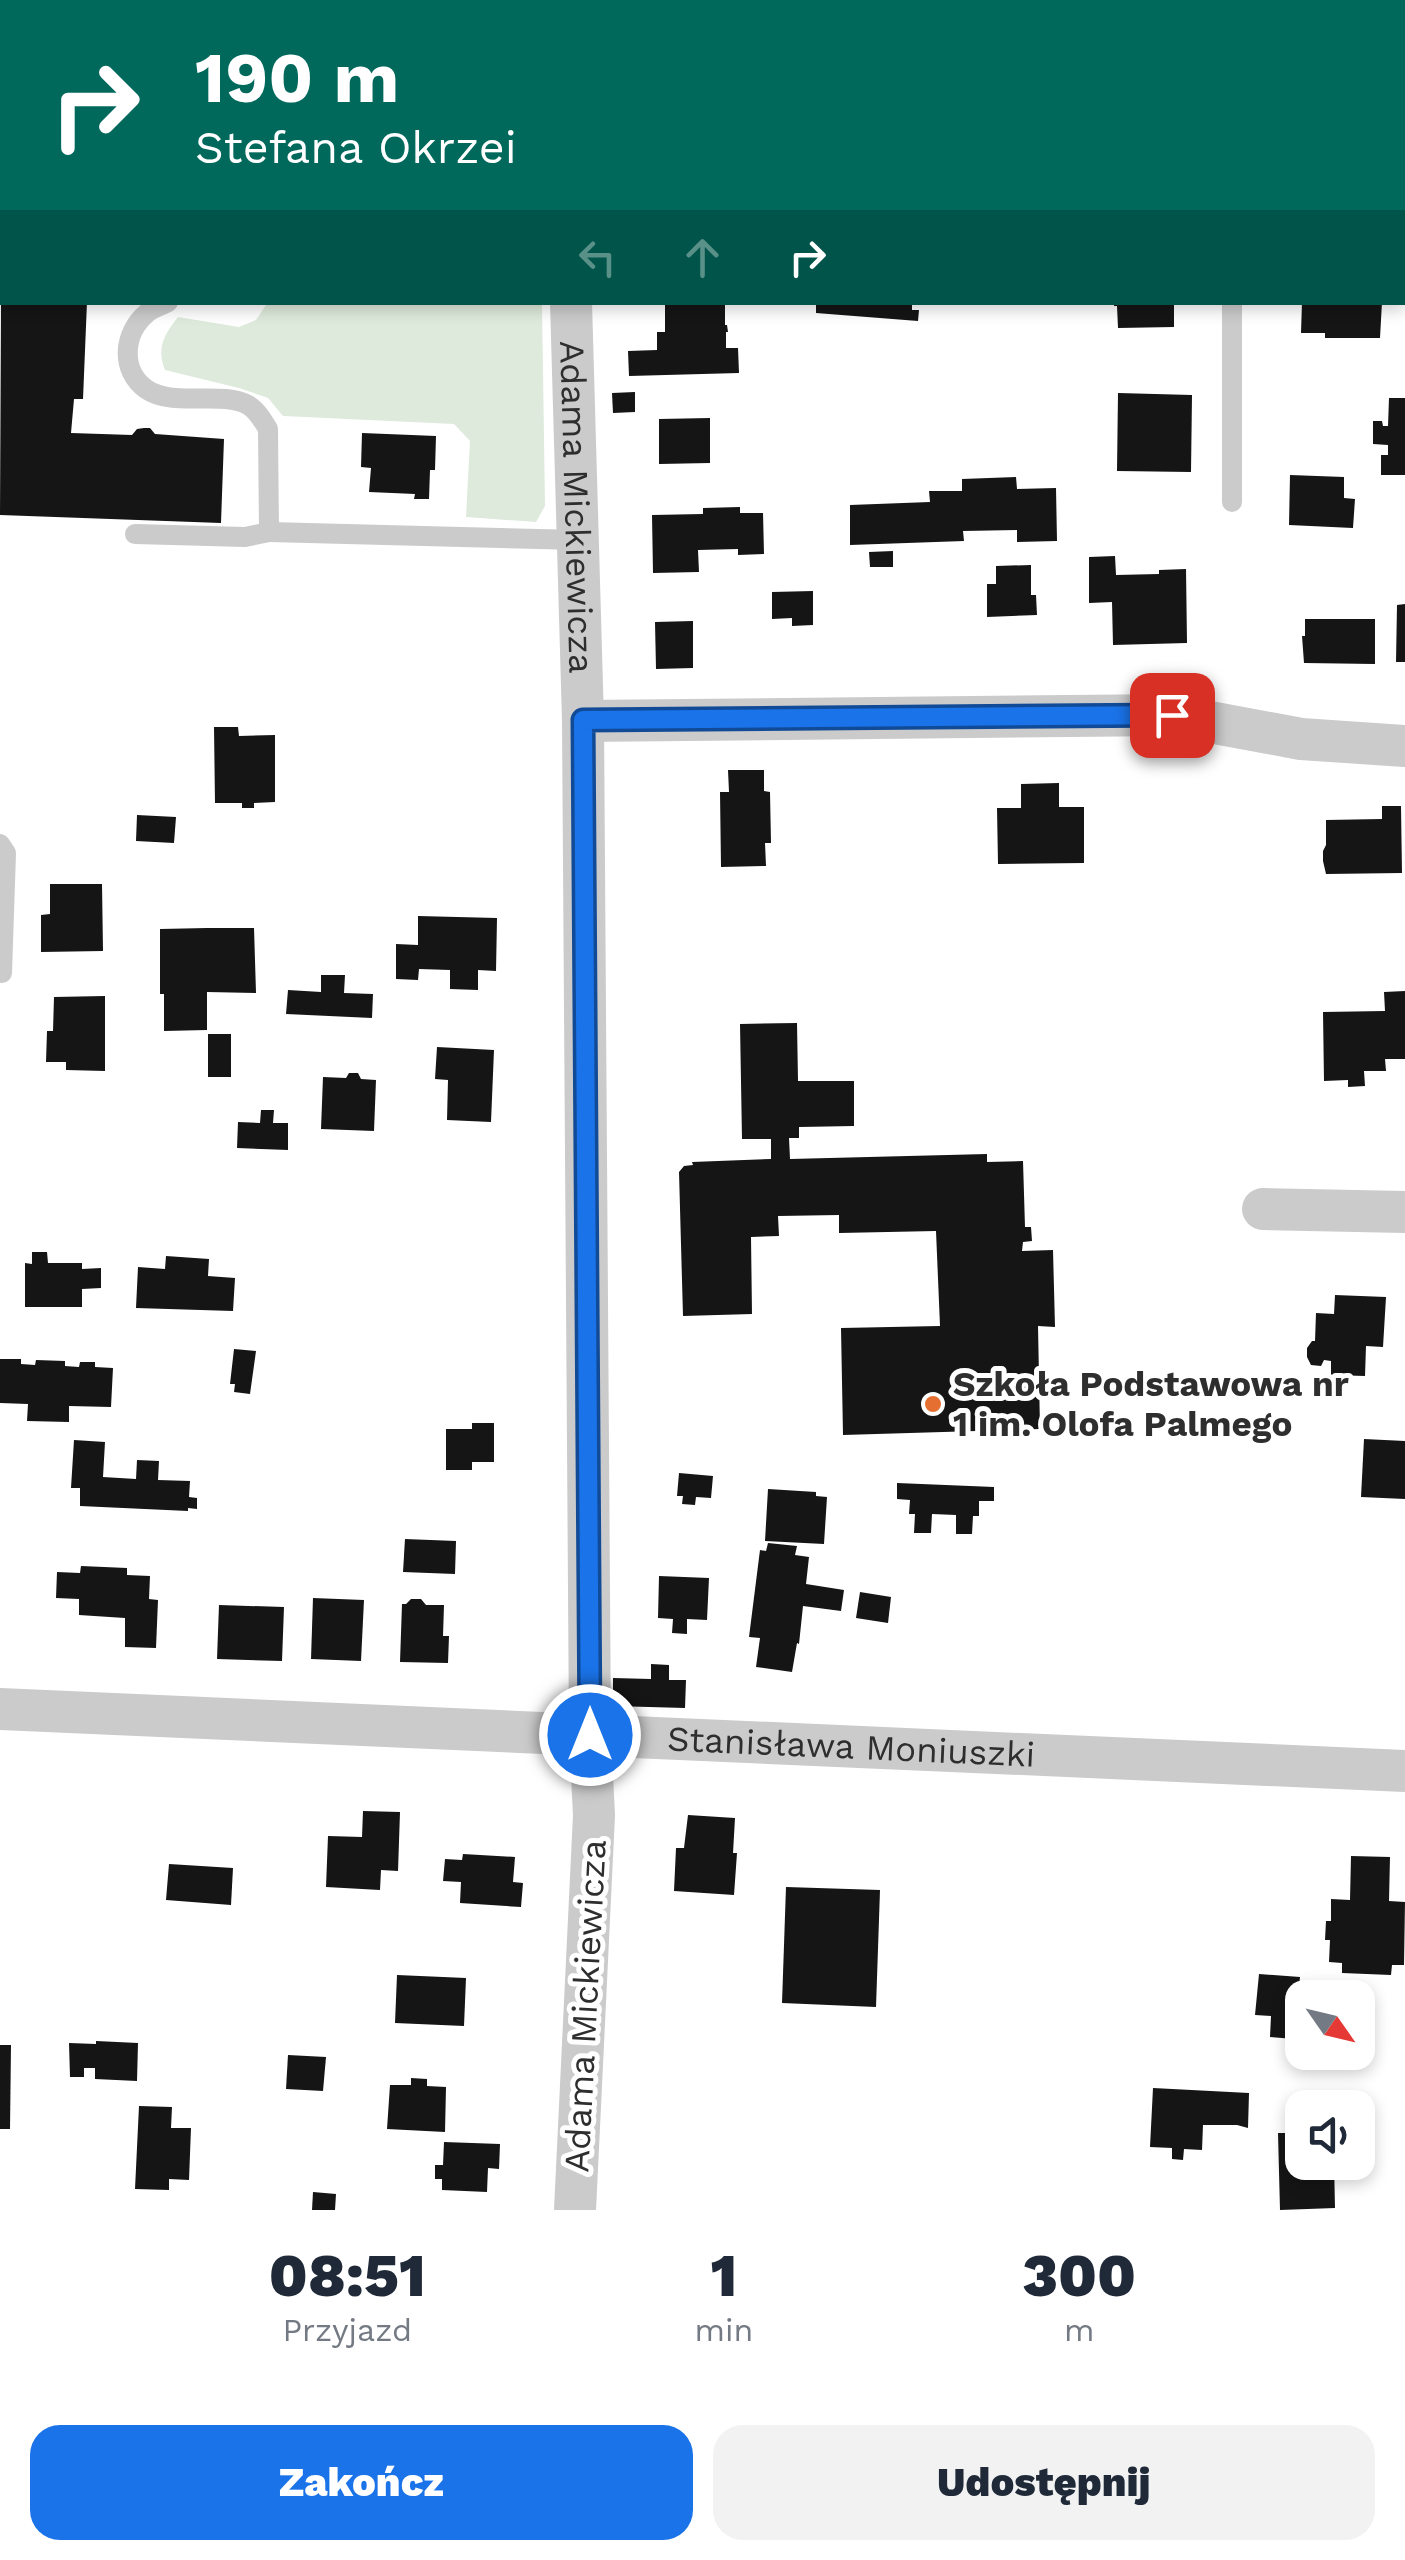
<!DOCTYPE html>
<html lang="pl">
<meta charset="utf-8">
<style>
body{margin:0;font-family:"Work Sans",sans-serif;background:#f2f2f3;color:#1f2937;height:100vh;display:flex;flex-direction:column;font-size:38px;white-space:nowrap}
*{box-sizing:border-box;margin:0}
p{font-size:32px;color:#747a83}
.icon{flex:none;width:55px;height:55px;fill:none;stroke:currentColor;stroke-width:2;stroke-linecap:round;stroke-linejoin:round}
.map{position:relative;height:2210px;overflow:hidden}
.sheet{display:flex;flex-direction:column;background:#fff;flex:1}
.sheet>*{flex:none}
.banner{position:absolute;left:0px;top:0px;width:1405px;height:305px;box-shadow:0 5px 15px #0003;background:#00695c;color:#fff;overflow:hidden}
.needle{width:65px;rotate:124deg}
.buttons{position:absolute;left:1285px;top:1980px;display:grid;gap:20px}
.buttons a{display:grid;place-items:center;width:90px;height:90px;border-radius:20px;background:#fff;box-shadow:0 5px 15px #0003;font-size:50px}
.pin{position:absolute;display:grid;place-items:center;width:85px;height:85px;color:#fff;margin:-42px;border-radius:20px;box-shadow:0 5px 15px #0006}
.me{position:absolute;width:110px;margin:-55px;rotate:0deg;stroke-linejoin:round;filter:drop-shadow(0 0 8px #0008)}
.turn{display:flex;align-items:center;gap:35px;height:210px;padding:0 30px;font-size:45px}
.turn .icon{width:130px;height:130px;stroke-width:2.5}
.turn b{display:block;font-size:70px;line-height:85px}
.lanes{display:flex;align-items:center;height:95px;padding:0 30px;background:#0003;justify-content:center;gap:50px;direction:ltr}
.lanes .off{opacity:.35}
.eta{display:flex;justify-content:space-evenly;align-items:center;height:170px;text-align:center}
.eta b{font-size:60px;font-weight:800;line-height:70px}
.action{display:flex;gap:20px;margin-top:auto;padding:20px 30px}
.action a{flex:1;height:115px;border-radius:30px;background:#1a73e8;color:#fff;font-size:40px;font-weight:800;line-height:115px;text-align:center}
.action a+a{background:#f2f2f3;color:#1f2937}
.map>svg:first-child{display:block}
</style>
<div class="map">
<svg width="1405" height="2210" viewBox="0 0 1405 2210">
<rect width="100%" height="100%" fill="#fff"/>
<path fill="#deebdc" d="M268,302l274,1 3,203 -9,16 -70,-5 4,-76 -16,-17 -171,-8 -15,-18 -29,-10 -74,-18c-9,-22 -1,-35 13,-53l61,10 17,-7z"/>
<g fill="#151515">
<path d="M1,302h86l-4,97h-9l-3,34 61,2 5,-6 7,-1h6l5,6 69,5 -3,84 -221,-8z"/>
<path d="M816,302h96v8h7l-1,11 -102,-8z"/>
<path d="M1114,302h60v25l-56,1 -1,-22h-3z"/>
<path d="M1302,302h80l-2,36h-55v-5h-24z"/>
<path d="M725,303v22h2l1,7h-2v16h12l1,25 -110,3 -1,-25 29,-1v-18h8v-27z"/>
<path d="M635,392v20l-22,1 -1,-20z"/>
<path d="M1118,393l74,2 -1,77 -74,-1z"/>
<path d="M1389,398h16v77h-24v-20h7v-10l-15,-1v-23h9l1,5h5z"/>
<path d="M710,418v45l-51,1v-45z"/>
<path d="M362,433l74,3 -1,34h-5l-1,29h-15l1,-5 -46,-2 2,-24 -10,-1z"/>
<path d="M1290,475l54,2v21l11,1 -2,29 -64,-3z"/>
<path d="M1016,477l1,12 39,-1 1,53 -40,1v-12l-54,1 1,10 -114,4v-40l80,-3 -1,-11h33v-12z"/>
<path d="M740,507v6h23l1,41 -26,1v-6l-40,1 1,22 -46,1 -1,-58 51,-1v-6z"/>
<path d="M893,551v16h-23l-1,-15z"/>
<path d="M1115,556l1,19 43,-1v-4l27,-1 1,74 -74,2 -1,-43 -23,1v-46z"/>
<path d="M1031,565v30h5l1,20 -50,2v-33h9v-18z"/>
<path d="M813,591v34l-21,1v-8l-20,1v-27z"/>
<path d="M1405,604v58h-9l1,-57z"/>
<path d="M1305,619h70v45l-71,-1 -2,-27h3z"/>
<path d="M693,621v47l-37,1 -1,-47z"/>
<path d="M214,727h24l1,9 36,-1v67l-21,1v5h-12v-5h-27z"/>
<path d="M728,770h36v21l6,1 1,51h-6l1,23 -45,1 -1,-75h9z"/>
<path d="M1059,783v24h25v56l-86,1 -1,-56h24v-24z"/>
<path d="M1382,806h19l1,67 -76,1 -3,-13v-10l3,-6v-25l56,-1z"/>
<path d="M137,815l39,2 -2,26 -38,-2z"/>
<path d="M50,884h52l1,67 -62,1v-37l9,-1z"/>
<path d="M418,916l79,2 -1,53 -18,-1v20l-28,-1v-19l-31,-1 -1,11 -22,-1v-35l22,1z"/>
<path d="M207,928h47l2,65 -49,-1v38l-43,1v-37h-4v-65z"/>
<path d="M321,975h24l-1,18 29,1 -1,24 -86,-4 2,-24 33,2z"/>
<path d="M1405,991v68h-20l1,12h-22l1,15 -17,1v-7l-24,1 -1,-69 62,-1 -1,-19z"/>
<path d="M105,996v75l-39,-1v-8h-20l1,-31h6l1,-34z"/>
<path d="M797,1023l1,58h56v45l-55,1v11h-10l1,21 197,-5v8l36,-1 2,66h6l1,14 -9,1 -1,9 31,-1 2,77 -17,-1 2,103 -197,6 -2,-107 99,-2 -4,-95 -97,2v-18l-61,1 1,20 -28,1 1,77 -69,2 -4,-144 5,-6 9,-1 -1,-3 79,-3v-20h-29l-2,-115z"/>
<rect x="208" y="1034" width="23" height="43"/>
<path d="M437,1047l57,3 -3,72 -44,-2 1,-40 -13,-1z"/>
<path d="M349,1073h9l3,6 15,1 -2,51 -53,-2 2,-52 23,1z"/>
<path d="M261,1110h13l-1,13h15v27l-51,-2 1,-26 22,1z"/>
<path d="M32,1252h15l1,11h34v6l19,-1v20l-19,1v18h-57v-44l7,1z"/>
<path d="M166,1256l43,3 -1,17 27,2 -2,33 -97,-3 2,-41 27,2z"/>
<path d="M1335,1295l51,2 -3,50 -17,-1 -1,30 -34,-1v-14l-7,-1 -3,6 -10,-1 -4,-8v-9l5,-7h3l1,-28 18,1z"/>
<path d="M234,1349l22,2 -6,43 -16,-2 1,-8h-5z"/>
<path d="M0,1359h21v5l14,1 1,-5 29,1v5l14,1 1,-5h15v5l18,1 -2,39 -42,-1v16l-42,-1 1,-17 -28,-1z"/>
<path d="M472,1423h22v39h-22v8h-26v-41h26z"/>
<path d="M1364,1439l41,2v58l-44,-2z"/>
<path d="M74,1440l31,2 -2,35 33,2 1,-19 22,1 -1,19 32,1 -1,16 8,1v11l-9,-1v3l-108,-5v-18h-9z"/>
<path d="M679,1473l34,3 -2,22 -15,-1 -1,8 -13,-1 1,-8h-6z"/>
<path d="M897,1483l97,4v14h-15v15h-6l-1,18h-16v-19l-24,-1 -1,19h-17l1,-19h-6l1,-14 -13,-1z"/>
<path d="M768,1489l48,3v4l11,1 -3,47 -59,-3z"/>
<path d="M405,1539l51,2 -1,33 -52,-2z"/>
<path d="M768,1543l29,3 -2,9 14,2 -3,27 38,6 -3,21 -38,-5 -4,38 -2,-1 -5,29 -36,-5 4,-29 -11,-1 11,-87 6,1z"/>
<path d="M81,1566l46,2v7l23,1 -1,23 9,1 -2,48 -31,-1v-29l-46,-3v-16l-23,-1 1,-26 23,1z"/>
<path d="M659,1576l50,2 -2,42 -20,-1v15l-15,-1 1,-14 -15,-1z"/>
<path d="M860,1592l31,5 -3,26 -32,-5z"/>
<path d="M313,1598l51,2 -3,61 -50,-2z"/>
<path d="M411,1599h10l5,6h18l-1,31h6l-1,27 -48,-1 2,-58h4z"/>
<path d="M219,1605l65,2 -2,54 -65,-2z"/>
<path d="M651,1664l18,1v15h17l-1,28 -72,-2v-28l38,1z"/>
<path d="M363,1811l37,1 -2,59 -17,-1 -1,20 -54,-3 2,-51 34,1z"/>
<path d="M688,1815l47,3 -2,35h4l-3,42 -60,-4 2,-43h8z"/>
<path d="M463,1854l52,3 -2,25 10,1 -2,24 -61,-4 1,-21 -18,-1 2,-22 17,1z"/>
<path d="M1351,1856l39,1 -1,44 16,1 -1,63h-12l-1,10 -49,-2v-10l-13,-1 1,-22h-5l1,-19h5v-22l19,1z"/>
<path d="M169,1864l64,4 -2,37 -65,-5z"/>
<path d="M786,1887l94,3 -4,117 -94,-4z"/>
<path d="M1259,1974l41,3 -6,62 -24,-2 1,-21 -16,-1z"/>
<path d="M397,1975l69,3 -2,48 -69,-3z"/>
<path d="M96,2041l42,2 -1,38 -42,-2v-11h-11v9h-14l-1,-34 27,1z"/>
<path d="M0,2045h11l-1,84h-10z"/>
<path d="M288,2055l38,2 -3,34 -37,-2z"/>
<path d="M411,2078l16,1v7l19,1 -1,45 -58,-3 3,-44h21z"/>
<path d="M1153,2088l96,5 -1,35 -11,-3h-34l-1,25 -18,-1 -1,11 -11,-1v-11l-22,-1z"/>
<path d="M139,2106l33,1 -1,21h20l-2,52 -20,-1v11l-34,-1z"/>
<path d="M1278,2133h24v29h32l1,46 -55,2z"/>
<path d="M444,2142l56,2 -1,25 -11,-1 -1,24 -45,-2v-11h-7v-14h8z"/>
<path d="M313,2192l23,2 -1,16h-23z"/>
</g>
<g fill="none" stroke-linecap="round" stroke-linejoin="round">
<g stroke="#cbcbcb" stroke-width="20">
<path d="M1232,502v-200"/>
<path d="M269,532l310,8"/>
<path d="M135,534l110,3 24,-5 -1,-103c-5,-8 -11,-19 -20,-24 -27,-15 -75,3 -102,-16 -26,-19 -23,-56 1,-76 5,-5 14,-7 21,-11"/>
<path d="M0,844l6,9 -4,120"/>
</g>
<g stroke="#cbcbcb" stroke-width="42">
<path id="s1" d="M571,302l12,419 7,1014 4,80 -19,395"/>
<path d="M583,721l589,-6 129,24 104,7"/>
<path d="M1263,1209l142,3"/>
<path id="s2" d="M0,1709l1405,62"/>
</g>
<g stroke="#b8b8b8" stroke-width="55">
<path d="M0,61h2"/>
<path d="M1402,123h3"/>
</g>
</g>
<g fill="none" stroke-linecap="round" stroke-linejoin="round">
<g stroke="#114b97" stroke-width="25">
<path id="route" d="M590,1735l-7,-1015 589,-5"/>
</g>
<use href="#route" stroke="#1a73e8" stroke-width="18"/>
</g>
<circle fill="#e46f31" stroke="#fff" stroke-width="4" cx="933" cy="1404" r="10"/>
<g text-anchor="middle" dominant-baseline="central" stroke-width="10" stroke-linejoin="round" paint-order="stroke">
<g font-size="35" fill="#2e2e2e" stroke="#fff">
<text stroke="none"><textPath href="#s1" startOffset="205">Adama Mickiewicza</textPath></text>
<text stroke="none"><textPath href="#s2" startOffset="852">Stanisława Moniuszki</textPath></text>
<text transform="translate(585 2006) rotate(-87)">Adama Mickiewicza</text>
</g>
<g font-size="35" font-weight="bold" fill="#2e2e2e" stroke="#fff" text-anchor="start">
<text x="953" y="1384">Szkoła Podstawowa nr<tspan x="953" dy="40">1 im. Olofa Palmego</tspan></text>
</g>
</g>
</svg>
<div class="buttons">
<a><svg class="needle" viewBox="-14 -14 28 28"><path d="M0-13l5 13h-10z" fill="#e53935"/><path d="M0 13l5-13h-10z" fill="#747a83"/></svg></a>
<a><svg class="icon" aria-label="sound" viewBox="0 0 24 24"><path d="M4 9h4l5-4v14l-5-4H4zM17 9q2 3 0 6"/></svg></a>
</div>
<div class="pin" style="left:1172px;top:715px;background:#d93025"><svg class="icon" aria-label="arrive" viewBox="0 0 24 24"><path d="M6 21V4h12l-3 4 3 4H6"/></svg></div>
<svg class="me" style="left:590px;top:1735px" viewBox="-20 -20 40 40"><circle r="17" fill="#1a73e8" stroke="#fff" stroke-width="3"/><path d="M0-11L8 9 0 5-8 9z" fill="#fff"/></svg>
<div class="banner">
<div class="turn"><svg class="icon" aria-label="right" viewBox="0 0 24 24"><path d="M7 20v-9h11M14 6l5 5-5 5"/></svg><div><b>190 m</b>Stefana Okrzei</div></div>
<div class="lanes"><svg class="icon off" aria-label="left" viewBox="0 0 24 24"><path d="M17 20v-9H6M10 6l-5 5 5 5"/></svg><svg class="icon off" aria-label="ahead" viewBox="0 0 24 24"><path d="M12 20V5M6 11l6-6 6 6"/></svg><svg class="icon" aria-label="right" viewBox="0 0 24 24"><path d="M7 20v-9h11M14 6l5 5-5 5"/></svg></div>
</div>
</div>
<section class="sheet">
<div class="eta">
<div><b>08:51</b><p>Przyjazd</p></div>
<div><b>1</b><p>min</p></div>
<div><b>300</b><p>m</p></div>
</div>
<div class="action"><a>Zakończ</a><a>Udostępnij</a></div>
</section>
